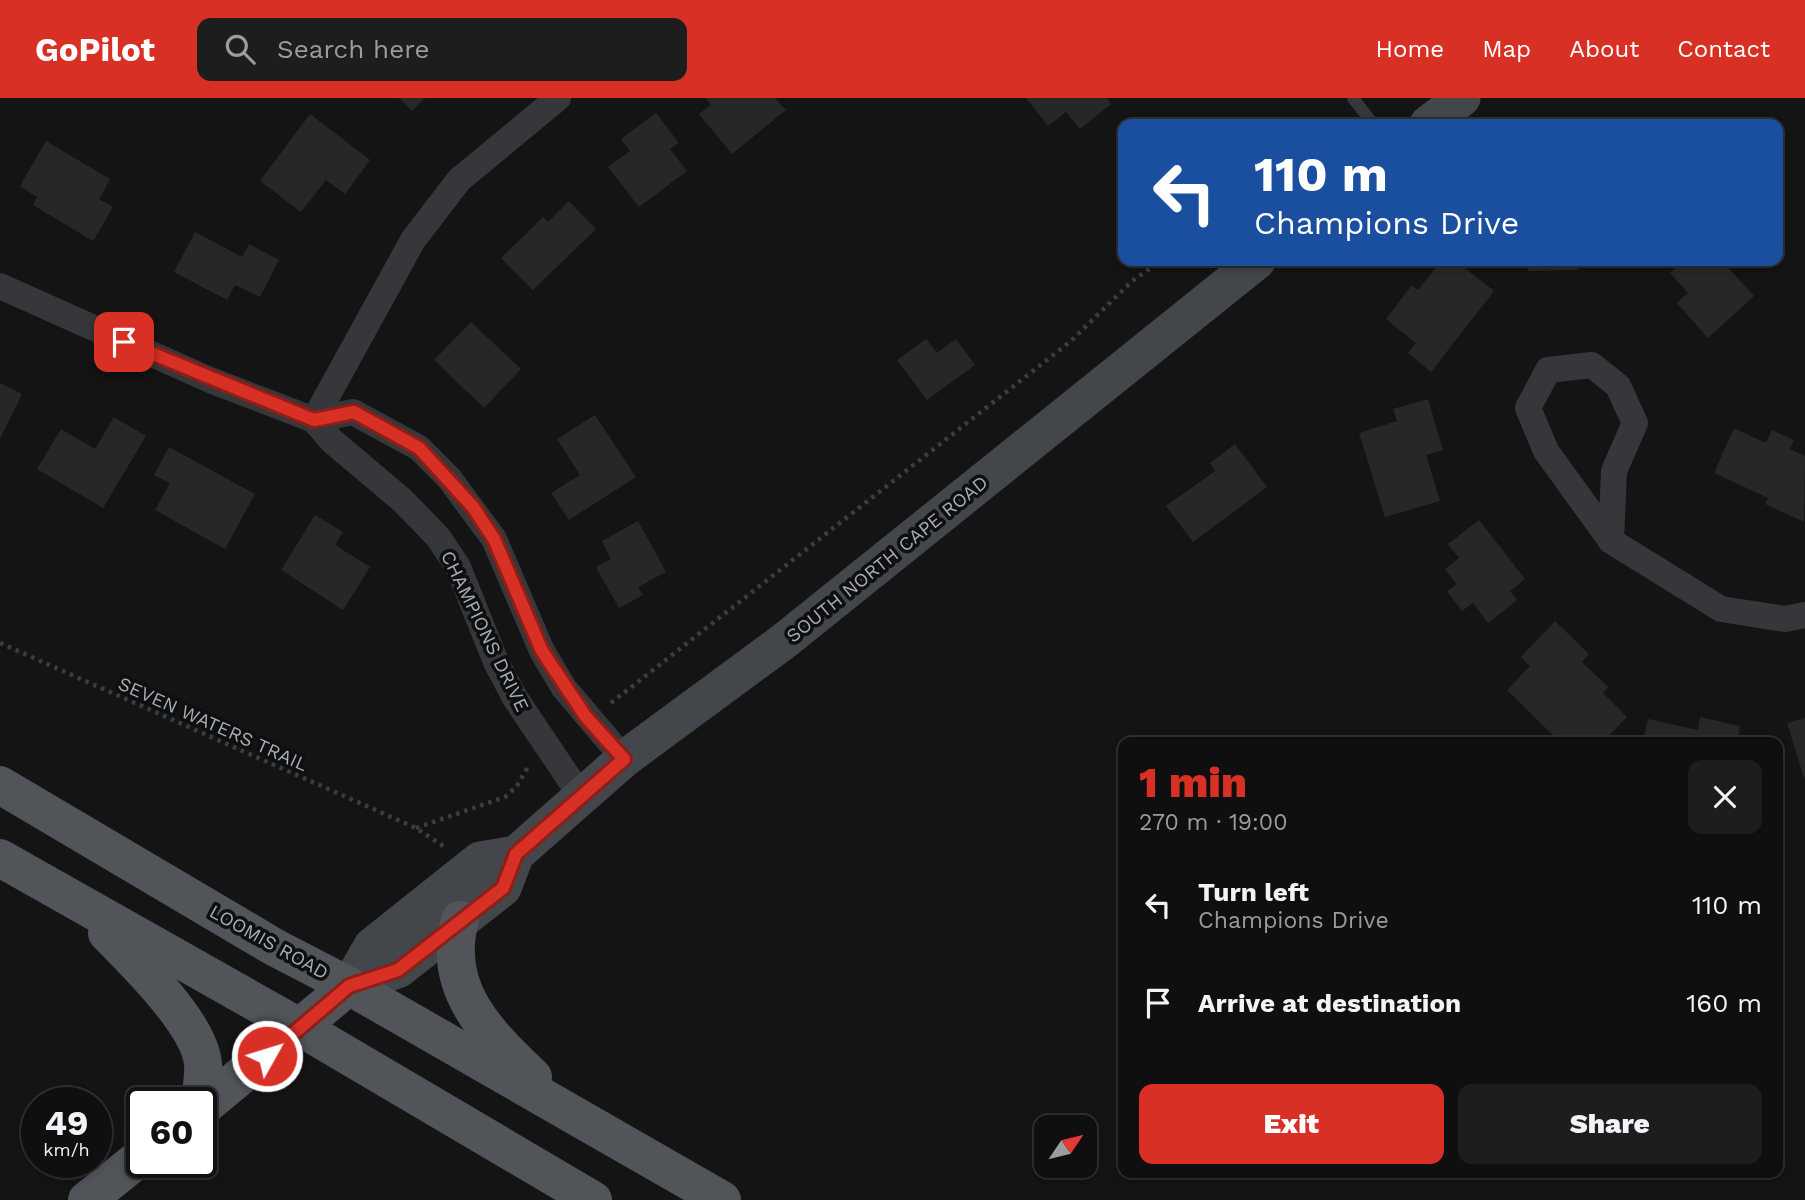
<!DOCTYPE html>
<meta charset="utf-8">
<style>
body{margin:0;font-family:"Work Sans",sans-serif;background:#1d1d1e;color:#f1f3f6;height:100vh;display:flex;flex-direction:column;font-size:26px;white-space:nowrap}
*{box-sizing:border-box;margin:0}
p{font-size:23px;color:#9b9c9f}
.icon{flex:none;width:38px;height:38px;fill:none;stroke:currentColor;stroke-width:2;stroke-linecap:round;stroke-linejoin:round}
.map{position:relative;flex:1;overflow:hidden}
.side{position:absolute;left:1118px;top:639px;width:665px;height:441px;display:flex;flex-direction:column;background:#0f0f10;border-radius:14px;box-shadow:0 4px 10px #0003,0 0 0 2px #2f2f30}
.side>*{flex:none}
.top-card{position:absolute;left:1118px;top:21px;width:665px;height:147px;border-radius:14px;box-shadow:0 4px 10px #0003,0 0 0 2px #2f2f30;background:#1a4fa0;color:#fff;overflow:hidden}
.needle{width:46px;rotate:55deg}
.tools{position:absolute;left:1034px;top:1017px;display:grid;gap:14px}
.tools a{display:grid;place-items:center;width:63px;height:63px;border-radius:14px;background:#0f0f10;box-shadow:0 4px 10px #0003,0 0 0 2px #2f2f30;font-size:35px}
.speed{position:absolute;left:21px;top:989px;display:flex;gap:14px;font-size:35px;font-weight:700;text-align:center}
.speed>*{display:grid;place-content:center;width:91px;height:91px;border-radius:50%;background:#0f0f10;box-shadow:0 4px 10px #0003,0 0 0 2px #2f2f30;line-height:1}
.speed small{font-size:18px;font-weight:400}
.speed .limit{border:4px solid #111;border-radius:10px;background:#fff;color:#111}
.pin{position:absolute;display:grid;place-items:center;width:60px;height:60px;color:#fff;margin:-30px;border-radius:14px;box-shadow:0 4px 10px #0006}
.me{position:absolute;width:77px;margin:-38px;rotate:51deg;stroke-linejoin:round;filter:drop-shadow(0 0 5px #0008)}
.turn{display:flex;align-items:center;gap:24px;height:147px;padding:0 21px;font-size:32px}
.turn .icon{width:91px;height:91px;stroke-width:2.5}
.turn b{display:block;font-size:49px;line-height:60px}
.round{display:grid;place-items:center;flex:none;width:74px;height:74px;border-radius:14px;background:#1d1d1e}
.head{display:flex;align-items:center;justify-content:space-between;height:119px;padding:0 21px}
h1{font-size:42px;font-weight:800;line-height:52px;color:#d93025}
.cta{display:flex;gap:14px;margin-top:auto;padding:14px 21px}
.cta a{flex:1;height:80px;border-radius:14px;background:#d93025;color:#fff;font-size:28px;font-weight:800;line-height:80px;text-align:center}
.cta a+a{background:#1d1d1e;color:#f1f3f6}
ul{padding:0;list-style:none}
li{display:flex;align-items:center;gap:21px;height:98px;padding:0 21px}
li div{flex:1}
li b{display:block;font-size:26px}
li em{font-style:normal}
header{display:flex;align-items:center;gap:42px;box-sizing:border-box;height:98px;padding:0 35px;background:#d93025;color:#fff}
header strong{font-size:33px}
nav{display:flex;gap:38px;margin-inline-start:auto;font-size:24px}
.search{width:490px;height:63px;background:#1d1d1e;display:flex;align-items:center;gap:18px;box-sizing:border-box;padding:0 24px;border-radius:14px;color:#9b9c9f;font-size:26px}
.map>svg:first-child{display:block}
</style>
<header>
<strong>GoPilot</strong>
<div class="search"><svg class="icon" aria-label="search" viewBox="0 0 24 24"><circle cx="10" cy="10" r="6"/><path d="M15 15l6 6"/></svg>Search here</div>
<nav><a>Home</a><a>Map</a><a>About</a><a>Contact</a></nav>
</header>
<div class="map">
<svg width="1805" height="1102" viewBox="0 0 1805 1102">
<rect width="100%" height="100%" fill="#141415"/>
<g fill="#272729">
<path d="M399,0h26l-13,13z"/>
<path d="M706,0h69l11,12 -54,44 -33,-40 12,-9z"/>
<path d="M1026,0h81l4,6 -31,25 -14,-17 -18,14z"/>
<path d="M656,15l23,30 -9,6 17,22 -48,36 -31,-40 22,-16 -9,-12z"/>
<path d="M310,16l60,46 -25,34 -19,-14 -25,32 -41,-31z"/>
<path d="M46,43l64,38 -11,20 14,8 -20,34 -60,-36 4,-8 -17,-11z"/>
<path d="M569,103l27,28 -63,61 -32,-32 42,-41 5,5z"/>
<path d="M195,134l47,25 7,-13 30,16 -19,37 -25,-12 -8,15 -53,-28z"/>
<path d="M1441,163h15l38,30 -63,81 -23,-19 8,-10 -30,-24 26,-34 6,5z"/>
<path d="M1528,163h49l1,9 -50,1z"/>
<path d="M1684,163h38l32,35 -46,42 -31,-35 11,-10 -18,-20z"/>
<path d="M471,224l50,47 -37,39 -50,-48z"/>
<path d="M926,241l11,14 19,-14 19,26 -48,35 -30,-40z"/>
<path d="M0,285l22,11 -22,45z"/>
<path d="M1428,301l15,51 -17,5 14,46 -55,16 -26,-84 38,-12 -4,-12z"/>
<path d="M595,317l41,62 -67,43 -18,-27 29,-18 -23,-36z"/>
<path d="M114,319l32,19 -43,72 -66,-39 24,-40 34,20z"/>
<path d="M1734,330l32,15 6,-13 22,10 -4,9 15,7 -1,66 -39,-18 3,-6 -54,-25z"/>
<path d="M1235,346l32,43 -74,55 -27,-36 49,-35 -5,-8z"/>
<path d="M169,349l86,47 -30,55 -70,-39 15,-27 -16,-8z"/>
<path d="M315,417l28,17 -8,13 35,22 -27,43 -62,-40z"/>
<path d="M1479,422l46,59 -15,12 7,9 -29,23 -15,-20 -11,8 -15,-20 10,-7 -12,-15 14,-11 -11,-14z"/>
<path d="M638,423l28,51 -28,15 5,8 -24,13 -23,-41 15,-8 -9,-18z"/>
<path d="M1555,523l34,33 -7,8 26,25 -5,6 24,24 -24,25h-43l-53,-52 23,-24 -9,-9z"/>
<path d="M1700,619l40,9 -3,16h-94l5,-23 50,11z"/>
<path d="M1805,620v60h-1l-17,-55z"/>
</g>
<g fill="none" stroke-linecap="round" stroke-linejoin="round">
<g stroke="#3b3e41" stroke-width="4.5" stroke-dasharray="3.5 5" stroke-linecap="butt">
<path d="M0,545l416,185 30,20"/>
<path d="M611,605l460,-362 61,-60 29,-20"/>
<path d="M416,730l89,-31 12,-11 12,-21"/>
</g>
<path stroke="#35373a" stroke-width="12" d="M1353,0l20,26"/>
<g stroke="#35373a" stroke-width="26">
<path d="M0,188l210,94 104,40 18,21 70,59 36,37 20,30 38,95 19,36 66,98"/>
<path d="M314,322l39,-8 66,36 30,30 45,61 48,112 22,37 60,71"/>
<path d="M314,322l99,-180 46,-60 99,-82"/>
<path d="M1611,443l3,-70 21,-48 -17,-37 -26,-21 -44,5 -20,38 18,43 65,90 110,68 64,10 20,-4"/>
</g>
<g stroke="#43464a" stroke-width="37">
<path d="M1428,26l34,-26"/>
<path d="M349,888l49,-16 105,-82 13,-34 108,-95 160,-118 473,-380"/>
<path d="M349,888l23,-40 108,-86 36,-6"/>
</g>
<g stroke="#515459" stroke-width="38">
<path d="M0,687l274,162 75,39 373,214"/>
<path d="M0,760l301,170 292,172"/>
<path d="M460,822c-19,69 27,113 73,157"/>
<path d="M107,835c27,28 93,91 96,131 1,12 -2,26 -3,38"/>
<path d="M201,1011l148,-123"/>
<path d="M87,1102l55,-44"/>
</g>
</g>
<g fill="none" stroke-linecap="round" stroke-linejoin="round">
<g stroke="#8d1f18" stroke-width="18">
<path id="route" d="M124,244l190,78 40,-8 65,36 54,59 21,32 48,112 44,66 38,42 -108,95 -13,34 -105,82 -49,16 -82,70"/>
</g>
<use href="#route" stroke="#d93025" stroke-width="12"/>
</g>
<g text-anchor="middle" dominant-baseline="central" stroke-width="7" stroke-linejoin="round" paint-order="stroke">
<g font-size="19" fill="#a6adb5" stroke="#0f0f10">
<text transform="translate(887 461) rotate(-39)">SOUTH NORTH CAPE ROAD</text>
<text transform="translate(485 533) rotate(64)">CHAMPIONS DRIVE</text>
<text transform="translate(213 626) rotate(24)">SEVEN WATERS TRAIL</text>
<text transform="translate(269 844) rotate(29)">LOOMIS ROAD</text>
</g>
</g>
</svg>
<div class="tools">
<a><svg class="needle" viewBox="-14 -14 28 28"><path d="M0-13l5 13h-10z" fill="#e53935"/><path d="M0 13l5-13h-10z" fill="#9b9c9f"/></svg></a>
</div>
<div class="speed"><div>49<small>km/h</small></div><div class="limit">60</div></div>
<div class="pin" style="left:124px;top:244px;background:#d93025"><svg class="icon" aria-label="arrive" viewBox="0 0 24 24"><path d="M6 21V4h12l-3 4 3 4H6"/></svg></div>
<svg class="me" style="left:267px;top:958px" viewBox="-20 -20 40 40"><circle r="17" fill="#d93025" stroke="#fff" stroke-width="3"/><path d="M0-11L8 9 0 5-8 9z" fill="#fff"/></svg>
<div class="top-card">
<div class="turn"><svg class="icon" aria-label="left" viewBox="0 0 24 24"><path d="M17 20v-9H6M10 6l-5 5 5 5"/></svg><div><b>110 m</b>Champions Drive</div></div>
</div>
<section class="side">
<div class="head"><div><h1>1 min</h1><p>270 m · 19:00</p></div><a class="round"><svg class="icon" aria-label="close" viewBox="0 0 24 24"><path d="M6 6l12 12M18 6L6 18"/></svg></a></div>
<ul>
<li><svg class="icon" aria-label="left" viewBox="0 0 24 24"><path d="M17 20v-9H6M10 6l-5 5 5 5"/></svg><div><b>Turn left</b><p>Champions Drive</p></div><em>110 m</em></li>
<li><svg class="icon" aria-label="arrive" viewBox="0 0 24 24"><path d="M6 21V4h12l-3 4 3 4H6"/></svg><div><b>Arrive at destination</b></div><em>160 m</em></li>
</ul>
<div class="cta"><a>Exit</a><a>Share</a></div>
</section>
</div>
